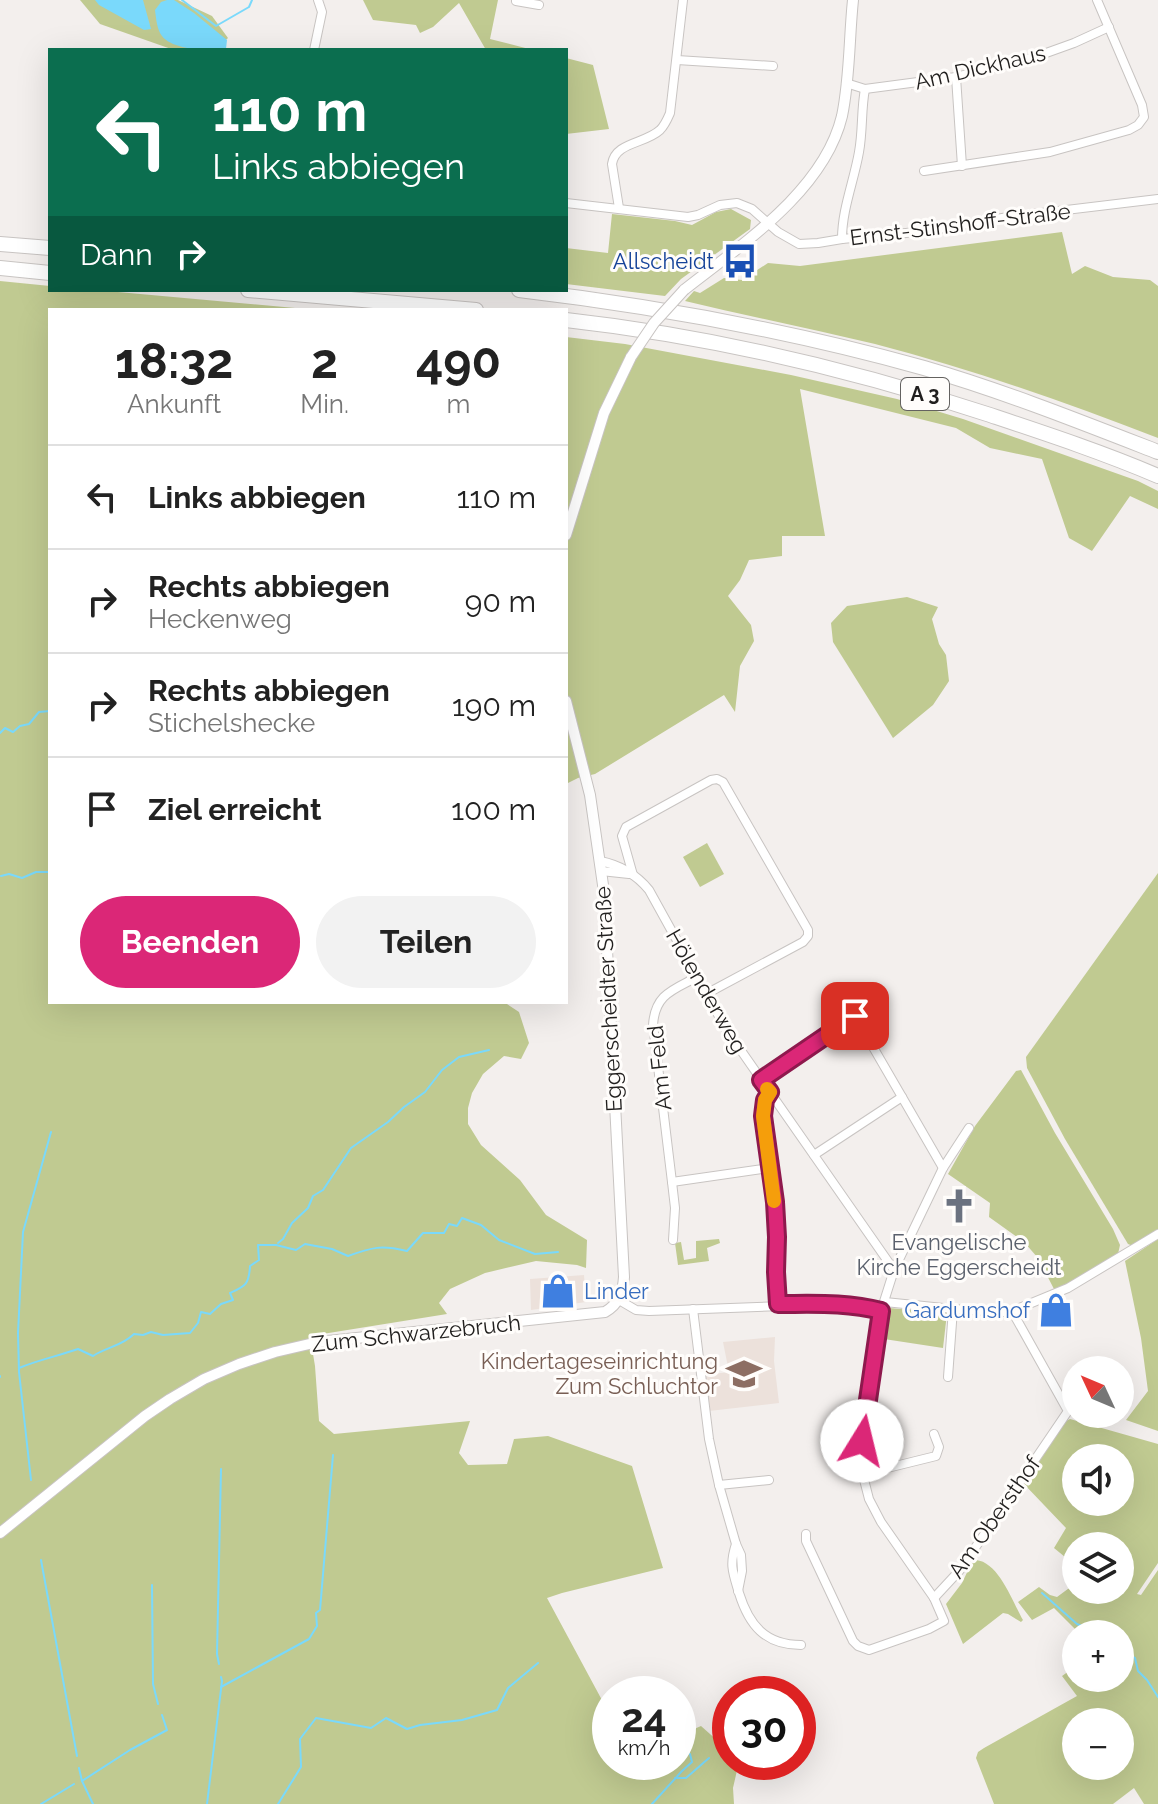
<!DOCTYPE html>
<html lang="de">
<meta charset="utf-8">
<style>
body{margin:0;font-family:Raleway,sans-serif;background:#f2f2f2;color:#222;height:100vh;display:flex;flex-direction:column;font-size:30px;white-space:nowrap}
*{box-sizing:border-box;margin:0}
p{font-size:26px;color:#767676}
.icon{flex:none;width:44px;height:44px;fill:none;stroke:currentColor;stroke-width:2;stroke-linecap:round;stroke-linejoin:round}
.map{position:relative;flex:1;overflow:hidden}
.drawer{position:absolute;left:48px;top:308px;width:520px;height:696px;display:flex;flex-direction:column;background:#fff;border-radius:0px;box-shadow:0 8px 32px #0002}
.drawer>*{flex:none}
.hud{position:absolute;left:48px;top:48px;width:520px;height:244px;border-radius:0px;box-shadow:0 8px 32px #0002;background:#0b6e4f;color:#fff;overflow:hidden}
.needle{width:52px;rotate:314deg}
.tools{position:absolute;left:1062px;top:1356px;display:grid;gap:16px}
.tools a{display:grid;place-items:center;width:72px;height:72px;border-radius:50%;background:#fff;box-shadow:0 8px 32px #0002;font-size:40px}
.speed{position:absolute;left:592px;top:1676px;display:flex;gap:16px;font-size:40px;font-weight:700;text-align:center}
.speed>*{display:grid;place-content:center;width:104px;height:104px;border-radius:50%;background:#fff;box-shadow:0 8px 32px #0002;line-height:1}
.speed small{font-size:20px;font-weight:400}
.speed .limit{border:12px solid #d22;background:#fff;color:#111}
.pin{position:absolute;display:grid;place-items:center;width:68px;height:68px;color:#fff;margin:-34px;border-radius:16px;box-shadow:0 4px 12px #0006}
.me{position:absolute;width:88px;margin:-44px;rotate:9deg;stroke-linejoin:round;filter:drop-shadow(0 0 6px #0008)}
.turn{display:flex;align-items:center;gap:28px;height:168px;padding:0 32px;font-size:36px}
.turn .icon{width:104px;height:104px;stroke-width:2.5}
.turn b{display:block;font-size:56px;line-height:68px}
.then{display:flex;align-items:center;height:76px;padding:0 32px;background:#0003;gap:16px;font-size:30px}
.eta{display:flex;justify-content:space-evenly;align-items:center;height:136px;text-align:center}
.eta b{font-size:48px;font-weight:700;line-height:56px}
.cta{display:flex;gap:16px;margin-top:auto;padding:16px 32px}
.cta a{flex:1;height:92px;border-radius:48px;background:#db2777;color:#fff;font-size:32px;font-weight:700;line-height:92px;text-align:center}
.cta a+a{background:#f2f2f2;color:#222}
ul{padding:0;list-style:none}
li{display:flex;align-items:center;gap:24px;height:104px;padding:0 32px;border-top:2px solid #e0e0e0}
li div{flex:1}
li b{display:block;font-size:30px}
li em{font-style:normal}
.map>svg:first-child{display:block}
</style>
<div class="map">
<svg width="1158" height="1804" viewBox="0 0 1158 1804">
<rect width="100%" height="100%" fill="#f3efed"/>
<g fill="#ece1db">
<path d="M584,1275l2,27 -55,8 -1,-31z"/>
<path d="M775,1337l-1,24 5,42 -70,8 -4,-36 24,-3 -6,-30z"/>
</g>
<g fill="#c0ca91" fill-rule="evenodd">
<path d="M80,0h98l34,16 16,22 -13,12h-41l-74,-26z"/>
<path d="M363,0h135l-8,39 43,11h-47l-27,-47 -26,24 -13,6 -4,-8 -43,-5z"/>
<path d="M566,58l27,7 16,64 -43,5z"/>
<path d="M731,209l20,11 -1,9 -69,50 -16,17 -99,-12v-36l42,5 4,-39 63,7 17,4 24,-13z"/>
<path d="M1062,232l10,42 13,-8 28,11 37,3 8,6v152c-93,-36 -187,-69 -283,-94 -63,-15 -127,-28 -190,-43l9,-10 6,2 24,-15 18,2 26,-17 32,3z"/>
<path d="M0,281l50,5v4h46l221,20h-267v692h454l15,10 10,31 -8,16 -17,-3 -21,18 -11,19 -4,15v16l13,21 39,35 26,35 41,25 -1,28 -9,-3 -41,-4 -51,12 -35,16 -11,14 8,11 -137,22 5,30 4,55 15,13 136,-13 -11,32 9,12 39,-1 7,-25 34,-3 84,30 31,102 -101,25 -15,5 56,104 7,7v53h68v-26l23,-10 27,24 2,3v9h5l3,4 -5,22 1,16h-734z"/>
<path d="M566,337l59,7 166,31 106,24 66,20 175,62 20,10v18l-28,-13 -38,55 -23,-13 -27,-79 -52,-11 -34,-20 -156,-39 25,147h-43v20l-33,4 -9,20 -12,16 23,29 3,16 -14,25 -5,46 -11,-17 -129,79 -17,4 -12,6z"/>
<path d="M907,597l31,10 -6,12 7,25 7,11 3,26 -16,24 -40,33 -60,-96 -2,-19 16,-17z"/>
<path d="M707,843l17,31 -24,13 -17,-30z"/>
<path d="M1158,873v356l-25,17 -5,-2 -63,-105 -38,-71 -1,-11z"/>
<path d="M1021,1070l34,63 58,96 7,16 -2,9 -63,37 -17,-33 -14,-16 -35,-25 1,-14 -42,-29 27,-48 41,-55z"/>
<path d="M719,1239l1,4 -13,5 2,13 -31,4 -3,-22 6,-1 3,18 12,-2v-17z"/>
<path d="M1158,1239v192l-32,-11 22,-29 -7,-53 -16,-77z"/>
<path d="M889,1308l58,5 -4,35 -59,-9z"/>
<path d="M1070,1419l88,25v119l-21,31 4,1 17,-25v234h-14l-10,-16 -21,16h-119l-18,-46 2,-6 6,-4 93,-52 -15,-20 14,-10v12h44v-44h-40l-26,-26 -22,12 -14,-18 21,-15 11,8 7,2 19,-14v7h44v-44h-44v20l-22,-18 12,-20 -44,-46 42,-60zM1076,1458h44v44h-44zM1076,1722h44v44h-44z"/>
<path d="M976,1560c23,2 37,43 47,60l-2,2 -13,-8 -5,-1 -40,31 -17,-40 16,-21 9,-19z"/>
</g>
<g fill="#7ad9fb">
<path d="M95,0h48l8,29 -7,1 -45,-25z"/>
<path d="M167,0h7l20,13 33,27 -1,9c-15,3 -54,1 -64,-13 -5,-6 -6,-18 -7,-26l6,-8z"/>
</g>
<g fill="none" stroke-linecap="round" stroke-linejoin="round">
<g stroke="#7ad9fb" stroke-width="2">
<path d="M182,0l34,26 33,-19 3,-7"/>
<path d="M0,733l5,-5 8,4 7,-6 9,-2 10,-12 11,-1"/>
<path d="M1,876l8,-2 13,4 14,-6h14"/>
<path d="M278,1243l5,-4 9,-16 16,-15 5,-12 10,-6 28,-42 37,-26 16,-15 21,-15 17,-22 17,-13 30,-7"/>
<path d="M19,1368c19,-8 39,-12 59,-19l15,7c14,-9 29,-10 41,-22l9,1 8,-3 12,3 27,-2 8,-10 3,-11 9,2 11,-10 12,-4 -3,-7c15,-7 19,-8 20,-27l9,-6 -1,-15h18l20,5 9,-6 27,5 16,7c25,-9 33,-11 59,-5l16,-18h21l5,-9 8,2 5,-8 19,7 18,15 36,14 23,-2"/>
<path d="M0,1377v-1"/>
<path d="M31,1480l-12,-108 -1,-39 5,-101 28,-100"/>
<path d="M41,1560l36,196"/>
<path d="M152,1585l1,99 5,20"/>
<path d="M1042,1593l35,31 17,7"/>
<path d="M1120,1648l15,10 3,13 9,9 11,17"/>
<path d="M219,1664l-2,-10 4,-185"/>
<path d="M221,1687l88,-48 8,-13 -1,-13 4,-3 13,-155"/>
<path d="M79,1768l3,13 11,23"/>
<path d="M675,1778h11l23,-20"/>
<path d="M82,1781l48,-31 37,-20 -5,-15"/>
<path d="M41,1804l33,-20"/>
<path d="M207,1804l15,-123 -1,-4"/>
<path d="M278,1804l23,-37 -1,-28 16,-21 55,10 15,-10 21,11 13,-4 42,-5 35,-10 11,-22 30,-25"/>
<path d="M652,1804l30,-33 10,-9 -2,-8"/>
</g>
<g stroke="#c8c4c2" stroke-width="10">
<g id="minor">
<path d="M516,1l23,4"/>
<path d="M314,50l8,-38 -4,-12"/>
<path d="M677,60l96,6"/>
<path d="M956,77l6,89"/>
<path d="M846,83l19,6 91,-12 79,-20 39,-14 35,-16"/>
<path d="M924,171l126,-19 79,-22 9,-5 6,-8 -2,-12 -45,-105"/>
<path d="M566,203l122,14 10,-2 22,-10 17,-2 15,6 26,23 21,12 19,-1 24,-4 85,-8 81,-14 150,-18"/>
<path d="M619,208l-7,-44c3,-22 33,-20 48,-34 5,-5 7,-10 10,-17l13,-113"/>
<path d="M842,239c0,-30 12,-58 17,-87 4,-22 2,-42 6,-63"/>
<path d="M600,861c20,4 36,13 49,29l77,139 168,241"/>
<path d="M601,871l28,3"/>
<path d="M633,875l-11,-39 4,-9 85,-47 6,-1 6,3 85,148v6l-5,6 -97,52"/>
<path d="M761,1080l94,-64 47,81"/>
<path d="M770,1092l-5,8 -2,16 12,86 2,35 -1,35 2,32"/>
<path d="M814,1155l88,-58 41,71"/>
<path d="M672,1182l97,-14"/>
<path d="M673,1240l2,-32 -3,-26 -19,-157c2,-31 20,-35 44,-48"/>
<path d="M619,1300l17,10 13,1 185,-7 28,2 19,5"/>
<path d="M885,1302l68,7 50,3 9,-1 56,-23 90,-54"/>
<path d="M693,1309l16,130 10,46 17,59 5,11 1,16 -4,20"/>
<path d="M948,1377l5,-68"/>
<path d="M863,1474l73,-18 3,-9 -5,-13"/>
<path d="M719,1485l50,-5"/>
<path d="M806,1534v7l47,100 5,5 11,4 60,-21 15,-8 -10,-23 -53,-76 -12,-23 -8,-31 1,-27 19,-130 13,-41 49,-102 26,-40"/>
<path d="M736,1544c-7,21 -3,29 3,49 10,32 26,52 62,52"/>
<path d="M934,1598l26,-28 108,-159 -56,-100"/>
</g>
</g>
<g stroke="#c8c4c2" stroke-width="12">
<g id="tertiary">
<path d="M684,290c57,-45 140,-99 158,-174 8,-38 7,-78 11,-116"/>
<path d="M566,535l38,-122 27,-56"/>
<path d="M0,1533l145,-117 25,-17 34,-20 35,-15 36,-12 43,-10 287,-30c14,-8 18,-20 19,-35l-20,-385 -14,-97 -24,-94"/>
</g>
</g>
<g stroke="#c8c4c2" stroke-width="16">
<g id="motorway">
<path d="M0,244l50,4"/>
<path d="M0,268l50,5"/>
<path d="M248,290l228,20"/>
<path d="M519,290c136,16 272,41 405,78 79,23 157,54 234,84"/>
<path d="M566,320c143,16 284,49 421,94 57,19 115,38 171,62"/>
</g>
</g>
<use href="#minor" stroke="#fff" stroke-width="8"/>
<use href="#tertiary" stroke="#fff" stroke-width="10"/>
<use href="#motorway" stroke="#fff" stroke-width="14"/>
<g stroke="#c8c4c2" stroke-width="12" stroke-linecap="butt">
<path id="tertiary-bridge" d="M631,357l23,-34 30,-33"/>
</g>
<use href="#tertiary-bridge" stroke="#fff" stroke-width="10"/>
</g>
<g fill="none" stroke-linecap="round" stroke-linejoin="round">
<g stroke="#8e194d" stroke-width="20">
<path id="route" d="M855,1016l-94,64 9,12 -5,8 -2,16 12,86 2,35 -1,35 2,32c35,0 69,-2 103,7l-19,130"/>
</g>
<use href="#route" stroke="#db2777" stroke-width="14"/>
<path stroke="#f59e0b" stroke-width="14" d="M767,1089l3,3 -5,8 -2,16 11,85"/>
</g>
<defs>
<g id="bus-bare" transform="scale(2.76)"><path d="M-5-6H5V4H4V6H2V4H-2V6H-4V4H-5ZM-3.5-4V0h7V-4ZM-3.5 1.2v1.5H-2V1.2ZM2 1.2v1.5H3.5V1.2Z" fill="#1a4fb4" stroke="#fffdfb" stroke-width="2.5" paint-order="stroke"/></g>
<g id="church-bare" transform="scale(2.76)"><path d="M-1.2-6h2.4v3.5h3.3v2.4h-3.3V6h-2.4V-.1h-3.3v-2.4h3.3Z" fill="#6b7280" stroke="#fffdfb" stroke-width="2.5" paint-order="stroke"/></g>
<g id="shop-bare" transform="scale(2.76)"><path d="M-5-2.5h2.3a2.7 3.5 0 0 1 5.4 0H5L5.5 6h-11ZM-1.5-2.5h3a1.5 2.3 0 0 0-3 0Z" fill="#3f7fe0" stroke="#fffdfb" stroke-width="2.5" paint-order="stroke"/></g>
<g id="school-bare" transform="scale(2.76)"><path d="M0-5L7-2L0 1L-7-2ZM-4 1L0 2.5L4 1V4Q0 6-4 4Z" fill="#8d6e63" stroke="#fffdfb" stroke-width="2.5" paint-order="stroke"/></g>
</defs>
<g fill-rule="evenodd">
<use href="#bus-bare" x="740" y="261"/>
<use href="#church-bare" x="959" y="1206"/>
<use href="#shop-bare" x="558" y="1291"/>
<use href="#shop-bare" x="1056" y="1310"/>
<use href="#school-bare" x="744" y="1374"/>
</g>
<g text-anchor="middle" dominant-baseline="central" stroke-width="6" stroke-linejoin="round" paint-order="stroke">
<rect fill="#fffdfb" stroke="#646260" stroke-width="2" x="901" y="378" width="48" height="32" rx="6"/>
<g font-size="20" font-weight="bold" fill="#211f1e">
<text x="925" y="394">A 3</text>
</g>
<g font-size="22" fill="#211f1e" stroke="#fffdfb">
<text transform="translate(980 67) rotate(-13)">Am Dickhaus</text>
<text transform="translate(960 224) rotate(-7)">Ernst-Stinshoff-Straße</text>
<text transform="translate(707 991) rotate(60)">Hölenderweg</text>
<text transform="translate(608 999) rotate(-93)">Eggerscheidter Straße</text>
<text transform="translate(659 1068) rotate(-96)">Am Feld</text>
<text transform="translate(416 1333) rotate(-6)">Zum Schwarzebruch</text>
<text transform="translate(994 1517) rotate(-55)">Am Obersthof</text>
</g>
<g font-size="22" fill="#164399" stroke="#fffdfb" text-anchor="end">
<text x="714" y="261">Allscheidt</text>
</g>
<g font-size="22" fill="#5b616d" stroke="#fffdfb">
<text x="959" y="1242">Evangelische<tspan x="959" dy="25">Kirche Eggerscheidt</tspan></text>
</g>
<g font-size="22" fill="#366cbe" stroke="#fffdfb" text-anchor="start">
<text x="584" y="1291">Linder</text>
<text x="1030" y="1310" text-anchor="end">Gardumshof</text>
</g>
<g font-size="22" fill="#785e54" stroke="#fffdfb" text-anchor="end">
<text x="718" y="1361">Kindertageseinrichtung<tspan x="718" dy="25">Zum Schluchtor</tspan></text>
</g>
</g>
</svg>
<div class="tools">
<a><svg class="needle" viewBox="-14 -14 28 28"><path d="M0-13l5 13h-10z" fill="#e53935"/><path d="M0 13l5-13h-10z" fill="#767676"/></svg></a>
<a><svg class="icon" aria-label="sound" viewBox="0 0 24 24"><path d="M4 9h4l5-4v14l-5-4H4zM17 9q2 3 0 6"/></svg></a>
<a><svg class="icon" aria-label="layers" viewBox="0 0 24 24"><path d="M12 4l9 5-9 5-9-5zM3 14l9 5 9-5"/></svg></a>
<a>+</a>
<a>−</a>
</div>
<div class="speed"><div>24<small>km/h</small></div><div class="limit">30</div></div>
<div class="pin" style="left:855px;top:1016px;background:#d93025"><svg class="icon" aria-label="arrive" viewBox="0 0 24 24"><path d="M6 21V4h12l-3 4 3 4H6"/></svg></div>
<svg class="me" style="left:862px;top:1441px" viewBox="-20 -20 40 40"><circle r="19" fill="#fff"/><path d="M0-13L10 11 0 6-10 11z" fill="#db2777"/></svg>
<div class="hud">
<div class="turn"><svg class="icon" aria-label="left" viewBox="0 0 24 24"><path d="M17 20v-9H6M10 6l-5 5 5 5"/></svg><div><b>110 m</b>Links abbiegen</div></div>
<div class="then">Dann<svg class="icon" aria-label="right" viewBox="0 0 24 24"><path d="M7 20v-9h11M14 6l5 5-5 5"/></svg></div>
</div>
<section class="drawer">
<div class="eta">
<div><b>18:32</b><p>Ankunft</p></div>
<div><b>2</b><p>Min.</p></div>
<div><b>490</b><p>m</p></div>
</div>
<ul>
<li><svg class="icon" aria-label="left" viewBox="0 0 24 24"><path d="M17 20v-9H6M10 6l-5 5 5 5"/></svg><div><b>Links abbiegen</b></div><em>110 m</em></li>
<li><svg class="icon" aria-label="right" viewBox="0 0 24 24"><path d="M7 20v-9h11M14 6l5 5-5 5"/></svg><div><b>Rechts abbiegen</b><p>Heckenweg</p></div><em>90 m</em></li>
<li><svg class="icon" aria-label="right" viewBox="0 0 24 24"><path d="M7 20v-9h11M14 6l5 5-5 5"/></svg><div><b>Rechts abbiegen</b><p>Stichelshecke</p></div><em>190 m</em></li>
<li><svg class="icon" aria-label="arrive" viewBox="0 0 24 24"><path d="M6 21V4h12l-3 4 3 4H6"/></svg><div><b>Ziel erreicht</b></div><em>100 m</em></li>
</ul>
<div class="cta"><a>Beenden</a><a>Teilen</a></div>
</section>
</div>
